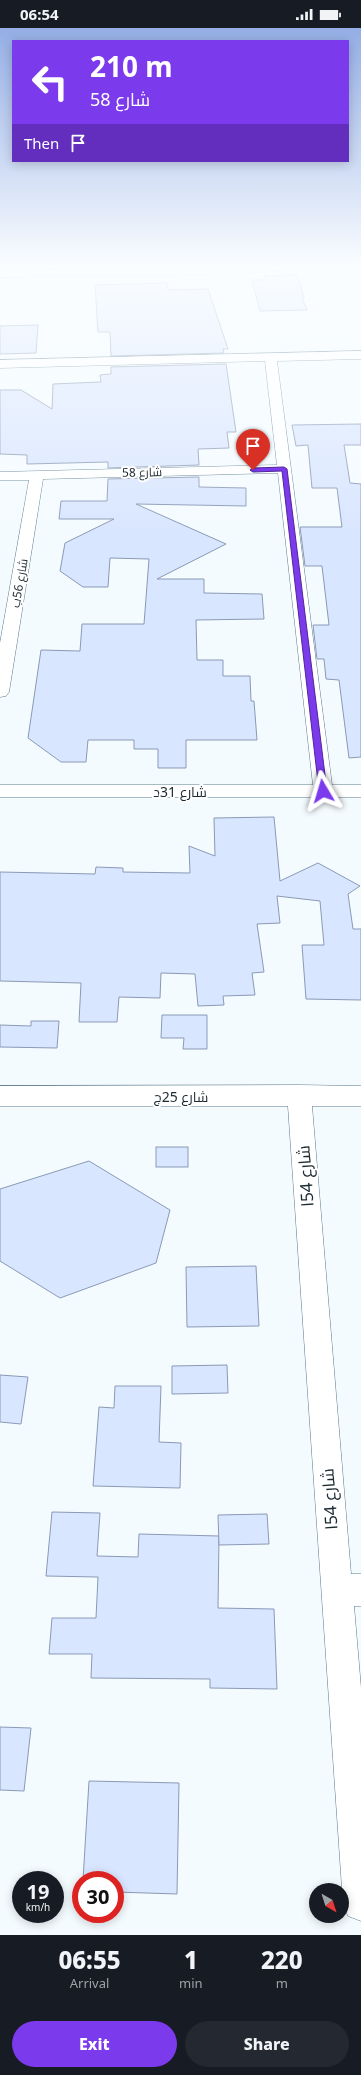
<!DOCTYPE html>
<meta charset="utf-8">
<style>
body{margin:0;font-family:"Noto Sans",Cairo,sans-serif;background:#242831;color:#f1f3f6;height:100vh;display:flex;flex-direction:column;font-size:15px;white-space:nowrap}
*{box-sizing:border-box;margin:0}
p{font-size:13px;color:#9ea1a6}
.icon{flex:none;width:22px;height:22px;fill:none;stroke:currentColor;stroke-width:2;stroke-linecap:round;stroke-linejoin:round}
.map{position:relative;height:1907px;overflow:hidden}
.side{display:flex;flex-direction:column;background:#171b24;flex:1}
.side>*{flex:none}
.guide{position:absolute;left:12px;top:12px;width:337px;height:122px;border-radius:0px;box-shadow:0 2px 10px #0003;background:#7c3aed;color:#fff;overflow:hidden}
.needle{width:26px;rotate:141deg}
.fabs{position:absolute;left:309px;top:1855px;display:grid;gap:8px}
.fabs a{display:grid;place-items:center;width:40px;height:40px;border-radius:50%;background:#171b24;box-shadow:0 2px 10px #0003;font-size:20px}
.speed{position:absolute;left:12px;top:1843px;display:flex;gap:8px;font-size:20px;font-weight:700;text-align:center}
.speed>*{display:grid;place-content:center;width:52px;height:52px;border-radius:50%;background:#171b24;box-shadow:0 2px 10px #0003;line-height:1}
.speed small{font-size:10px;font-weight:400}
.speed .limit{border:6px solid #d22;background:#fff;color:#111}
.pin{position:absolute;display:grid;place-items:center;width:34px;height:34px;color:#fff;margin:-41px -17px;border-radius:50% 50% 50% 0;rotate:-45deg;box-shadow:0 0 4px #0007}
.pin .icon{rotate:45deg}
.me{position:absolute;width:44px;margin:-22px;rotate:353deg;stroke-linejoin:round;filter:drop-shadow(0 0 3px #0008)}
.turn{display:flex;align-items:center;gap:14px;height:84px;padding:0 12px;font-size:18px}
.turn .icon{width:52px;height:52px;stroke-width:2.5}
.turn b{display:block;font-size:28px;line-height:34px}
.then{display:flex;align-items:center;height:38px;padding:0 12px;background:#0003;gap:8px;font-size:15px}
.eta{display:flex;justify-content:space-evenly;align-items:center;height:68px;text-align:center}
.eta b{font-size:24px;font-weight:800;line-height:28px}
.cta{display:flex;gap:8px;margin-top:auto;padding:8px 12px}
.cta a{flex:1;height:46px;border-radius:24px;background:#7c3aed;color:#fff;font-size:16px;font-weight:800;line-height:46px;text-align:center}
.cta a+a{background:#242831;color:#f1f3f6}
.status{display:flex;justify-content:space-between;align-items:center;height:28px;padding:0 20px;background:#171b24;direction:ltr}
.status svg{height:11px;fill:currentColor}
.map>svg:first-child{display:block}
</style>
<div class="status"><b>06:54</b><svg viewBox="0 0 49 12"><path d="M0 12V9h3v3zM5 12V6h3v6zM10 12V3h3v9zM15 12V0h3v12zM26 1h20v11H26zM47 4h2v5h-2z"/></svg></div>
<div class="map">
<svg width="361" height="1907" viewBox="0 0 361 1907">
<rect width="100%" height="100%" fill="#f4fbff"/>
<g fill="#d9e6ff" stroke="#8a99b5">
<path d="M297,247l7,23h-2l5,12 -47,1 -8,-31h13l-1,-4z"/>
<path d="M167,255l1,7 40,-1 20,60h-5l1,4 -113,3 -1,-24h-12l-3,-47z"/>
<path d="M38,297l-2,28 -36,1v-28z"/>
<path d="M226,336l10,68h-9l2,16 -31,1 1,16 -91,3v-6l-81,2v-9l-27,-1v-64h21l31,19 1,-25 48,-2 -1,-7 11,-1v-7z"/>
<path d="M361,396v21h-17l6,38 11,1v273l-12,1 -10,-78 -13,-1 -2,-20h-7l-4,-34h16l-7,-59h-17l-5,-39h42l-5,-39h-25l-4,-43 -12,1 -4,-21z"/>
<path d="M199,449v10l47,1v18l-110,-2 90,40 -69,35h47v14l58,1 2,25 -68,1 1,40h26v16h27l1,25h3l3,39h-71v28h-28v-19h-24v-9h-46l-2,22h-25l-33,-24 13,-88 39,1 2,-27h62l5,-65 -39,-1 -2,29h-25l-23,-16 5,-28 49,-24h-55l2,-18h46l1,-22z"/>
<path d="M274,789l6,64 38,-18 42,23 -12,8 5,35h8v71l-55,-1 -4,-54h22l-4,-44 -43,-5 3,27 -23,1 7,48 -12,1 3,22 -32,1 1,9 -26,1 -3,-32 -34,-1 -1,25 -41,-1 -2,25h-38l2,-39 -81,-2v-109l95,2 1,-7 27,1v4l67,1 -1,-27 26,10 -1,-38z"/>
<path d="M162,987h45v34h-24l1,-11h-23z"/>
<path d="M31,993h28l-2,27 -57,-1v-22l31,1z"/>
<rect x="156" y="1119" width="32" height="20"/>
<path d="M89,1133l81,49 -14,53 -96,35 -60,-37v-72z"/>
<path d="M256,1238l3,60 -72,1 -1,-60z"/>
<path d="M227,1337l1,28 -56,1v-28z"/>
<path d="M0,1347l28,2 -7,47 -21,-2z"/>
<path d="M115,1358h46l-2,56 22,1 -1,45 -87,-2 6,-79 15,1z"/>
<path d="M52,1484l48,1 -3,43 41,1 1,-23 80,2 -1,72 56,1 3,80 -67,-1v-9l-119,-1 1,-24h-43l3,-36h44l2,-41 -52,-1z"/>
<path d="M267,1486l2,30 -50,1 -1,-30z"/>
<path d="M0,1699l31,1 -7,63 -24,-1z"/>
<path d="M89,1753l90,2 -2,111 -62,-2v-12h-32z"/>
</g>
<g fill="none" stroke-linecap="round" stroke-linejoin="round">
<g stroke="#5a7a8b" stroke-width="1">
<g id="minor">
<path d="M239,238h102l-5,3 -160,6 -176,2v-6z"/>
<path d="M361,323v8l-84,2 55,424h29v12h-361v-12h313l-35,-312 -235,6 -34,213 -3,4 -6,1v-54l29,-163h-29v-8l277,-7 -12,-104 -265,7v-8z"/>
<path d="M299,1057l62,1v20h-49l39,468h10v32h-7l7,82v233l-13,-5 -5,-13 -55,-797h-288v-20z"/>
</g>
</g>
<use href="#minor" fill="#fff" fill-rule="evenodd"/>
</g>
<linearGradient id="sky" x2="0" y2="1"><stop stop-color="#94aee5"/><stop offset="0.47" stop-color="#fafdff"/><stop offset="1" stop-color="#fafdff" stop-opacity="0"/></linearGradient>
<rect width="361" height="505" fill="url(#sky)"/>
<path fill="#7c3aed" stroke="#51269a" d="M284,439l3,2 40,322 -4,3 -4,-3 -37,-320 -29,1 -3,-2 3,-2z"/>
<g text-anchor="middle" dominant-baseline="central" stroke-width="4" stroke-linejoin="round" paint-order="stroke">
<g font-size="12" fill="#1b2930" stroke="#fff">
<text transform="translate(142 444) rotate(-1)">شارع 58</text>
<text transform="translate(19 555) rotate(-80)">شارع 56ب</text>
</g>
<g font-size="14" fill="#1b2930" stroke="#fff">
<text x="180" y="763">شارع 31د</text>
<text x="181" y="1068">شارع 25ج</text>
</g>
<g font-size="17" fill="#1b2930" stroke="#fff">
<text transform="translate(305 1148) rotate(-94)">شارع 54ا</text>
<text transform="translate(329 1471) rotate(-94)">شارع 54ا</text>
</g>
</g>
</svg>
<div class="fabs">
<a><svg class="needle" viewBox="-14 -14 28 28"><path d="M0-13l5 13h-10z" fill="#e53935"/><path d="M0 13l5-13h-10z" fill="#9ea1a6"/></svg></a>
</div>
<div class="speed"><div>19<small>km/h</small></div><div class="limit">30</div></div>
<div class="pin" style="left:253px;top:442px;background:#d93025"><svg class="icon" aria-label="arrive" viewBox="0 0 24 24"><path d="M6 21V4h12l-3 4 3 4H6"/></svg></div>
<svg class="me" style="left:323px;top:763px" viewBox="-20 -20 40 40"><path d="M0-17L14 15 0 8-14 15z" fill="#7c3aed" stroke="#fff" stroke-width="4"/></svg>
<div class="guide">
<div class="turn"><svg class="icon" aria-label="left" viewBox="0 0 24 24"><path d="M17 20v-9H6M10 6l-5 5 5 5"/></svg><div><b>210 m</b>شارع 58</div></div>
<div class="then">Then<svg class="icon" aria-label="arrive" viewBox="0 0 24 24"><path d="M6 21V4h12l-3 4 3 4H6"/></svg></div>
</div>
</div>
<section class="side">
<div class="eta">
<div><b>06:55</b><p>Arrival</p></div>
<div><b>1</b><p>min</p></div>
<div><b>220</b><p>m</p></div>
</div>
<div class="cta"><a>Exit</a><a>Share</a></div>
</section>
